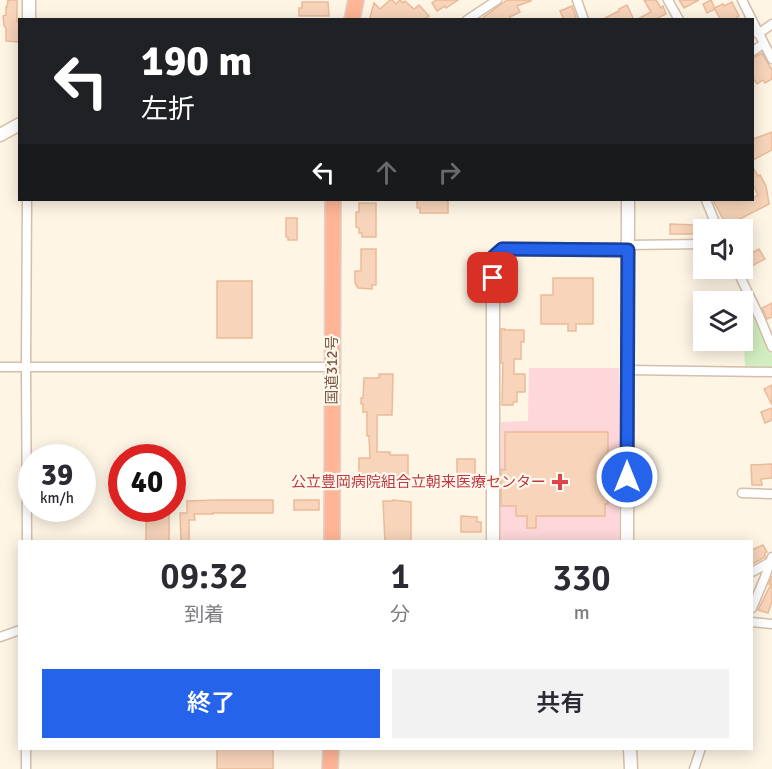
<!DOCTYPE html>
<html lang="ja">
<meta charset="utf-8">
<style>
body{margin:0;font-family:Signika,"Noto Sans JP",sans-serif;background:#f2f2f3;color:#2b2b33;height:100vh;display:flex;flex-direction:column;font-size:22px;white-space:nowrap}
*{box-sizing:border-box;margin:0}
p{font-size:20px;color:#7c7c81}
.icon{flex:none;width:33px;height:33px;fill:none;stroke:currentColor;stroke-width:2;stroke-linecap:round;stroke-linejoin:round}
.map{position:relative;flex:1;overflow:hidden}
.drawer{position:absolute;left:18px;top:540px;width:735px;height:210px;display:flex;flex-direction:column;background:#fff;border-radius:0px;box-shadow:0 3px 15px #0003}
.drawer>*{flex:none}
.top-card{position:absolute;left:18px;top:18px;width:736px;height:183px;border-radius:0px;box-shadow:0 3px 15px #0003;background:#202124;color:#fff;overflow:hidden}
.controls{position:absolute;left:693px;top:219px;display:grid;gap:12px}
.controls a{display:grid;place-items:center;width:60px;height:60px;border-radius:0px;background:#fff;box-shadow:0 3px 15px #0003;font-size:30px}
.speed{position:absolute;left:18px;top:444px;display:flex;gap:12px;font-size:30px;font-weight:700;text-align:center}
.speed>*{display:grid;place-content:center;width:78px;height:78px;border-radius:50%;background:#fff;box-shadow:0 3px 15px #0003;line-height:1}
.speed small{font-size:15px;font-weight:400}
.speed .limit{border:9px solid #d22;background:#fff;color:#111}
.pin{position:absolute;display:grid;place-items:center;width:51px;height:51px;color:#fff;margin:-26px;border-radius:12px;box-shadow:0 3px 9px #0006}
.me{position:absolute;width:66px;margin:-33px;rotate:0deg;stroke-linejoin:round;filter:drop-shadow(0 0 4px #0008)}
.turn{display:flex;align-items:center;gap:21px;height:126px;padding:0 24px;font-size:27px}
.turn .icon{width:78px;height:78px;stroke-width:2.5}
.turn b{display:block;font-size:42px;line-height:51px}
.lanes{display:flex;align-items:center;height:57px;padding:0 24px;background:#0003;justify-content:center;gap:30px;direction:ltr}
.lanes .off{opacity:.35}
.eta{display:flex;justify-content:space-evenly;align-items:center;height:102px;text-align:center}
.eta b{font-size:36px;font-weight:600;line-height:42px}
.cta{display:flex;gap:12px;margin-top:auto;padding:12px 24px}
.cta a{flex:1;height:69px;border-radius:0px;background:#2563eb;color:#fff;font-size:24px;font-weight:600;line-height:69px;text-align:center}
.cta a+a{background:#f2f2f3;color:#2b2b33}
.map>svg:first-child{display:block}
</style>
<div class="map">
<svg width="772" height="769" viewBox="0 0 772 769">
<rect width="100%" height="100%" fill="#fef5e5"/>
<path fill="#fdd7da" d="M529,368h90v173l-119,1 1,-120 27,-1z"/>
<path fill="#d2eec1" d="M753,311l19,40v21l-27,-1 -2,-58z"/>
<g fill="#f7d4ba" stroke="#ebbb98" stroke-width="1.5">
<path d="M8,0h9v22h3l-1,20 -13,-1v-13l-2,-2 -1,-10 3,-1v-8h1z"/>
<path d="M390,0h2l4,4 4,-4 3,3 2,-2 9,8 5,-4 10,11 -6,4h-51l-2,-3 4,-14 6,6z"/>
<path d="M436,0h22l-12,8 -1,-2 -8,5 -5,-8z"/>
<path d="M507,0h24v1l-14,5 3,6 -10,5 1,3h-31z"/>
<path d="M644,0h12l5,8 2,-2 3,8 -12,6h-18l15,-8z"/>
<path d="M679,0h20l-15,8z"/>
<path d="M711,0l4,9 -8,4 -4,-9z"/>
<path d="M302,2h26l1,14h-30v-8h3z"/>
<path d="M732,2l7,14 -6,4h-12l-7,-12 9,-4 1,2z"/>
<path d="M627,5l7,15h-33l18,-9v-2z"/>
<path d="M572,6l5,14h-13l-4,-9z"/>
<path d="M762,53l10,17v9l-7,4 -2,-3 -6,4 -4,-6v-20z"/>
<path d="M772,132v18l-19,10v-21z"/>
<path d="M753,167l5,9 2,-1 6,11 3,18 -45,23 -3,-7 2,-1 -10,-19h40v-2l5,-3 -5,-10z"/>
<path d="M417,200h29l2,1v12h-28v-5h-3z"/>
<path d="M359,203h17v34h-14v-4h-3v-5l-3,-1v-15h3z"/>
<path d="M286,218h11v22h-9v-3h-2z"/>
<path d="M670,224l25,1v9h-25z"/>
<path d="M361,249h15v36h-4v4l-14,-1 -3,-5v-12h6z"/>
<path d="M759,249l6,10 -21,11 -2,-3v-9z"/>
<path d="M553,278h40v46h-17v7h-8v-7h-27v-29h12z"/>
<rect x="217" y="281" width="35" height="57"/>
<path d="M772,303v14l-5,2 -5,-11z"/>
<path d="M748,311l2,17 -8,1v-17z"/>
<path d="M501,329h4v1h19v12h-3v17h-7v15h11v18h-8v10h-4v3h-11l1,-42h-2z"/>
<path d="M379,374h14l-1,41h-15v37h13v3h18v24l-2,1v5h-11l1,-10h-37v-17h11l-1,-22h-2v-24h-4v-8h-2v-6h2l1,-20h15z"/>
<path d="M772,385v20l-8,-16z"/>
<path d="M772,408v12l-7,3 -4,-11z"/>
<path d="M505,432h103v37h5v23h-5v12h-3v12h-69v12h-9v-12h-11v-10h-15v-37l4,1z"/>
<rect x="457" y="459" width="18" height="18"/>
<path d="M772,464v14l-11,1 1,6h-10l-1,-20z"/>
<path d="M217,500h56v13h-60v1h-19l1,6h-6v22h-8l-1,-29h7v-12z"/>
<rect x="294" y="500" width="25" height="10"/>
<path d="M393,500l18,2v40h-26l-2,-41h10z"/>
<rect x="146" y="508" width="23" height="34"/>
<path d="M461,516l16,1v5h4v10h-20z"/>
<path d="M763,545l4,7 -2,1v4l-13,7v-14z"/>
<path d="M772,576v25l-4,12 -10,-3 13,-26h-2z"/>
<rect x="217" y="748" width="56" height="21"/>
</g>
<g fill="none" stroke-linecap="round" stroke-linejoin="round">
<g stroke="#d4bfac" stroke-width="11">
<g id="street">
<path d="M577,0l7,20"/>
<path d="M668,0l11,20"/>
<path d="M742,0l10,20"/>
<path d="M467,20l30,-20"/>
<path d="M753,22l19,37"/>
<path d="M758,34l14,-10"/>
<path d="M753,51l10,-7"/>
<path d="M27,200l-1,167 1,175"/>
<path d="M706,200l12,30"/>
<path d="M628,245l76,-1"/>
<path d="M736,268l24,50 12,29"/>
<path d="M0,367h331"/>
<path d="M628,370l144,2"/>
<path d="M742,493l30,1"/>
<path d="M752,572l18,-10"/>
<path d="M752,608l13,-31 7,-20"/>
<path d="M752,622l20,2"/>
<path d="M0,637l20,-7"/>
<path d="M26,769v-21"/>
<path d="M694,769l7,-21"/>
</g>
</g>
<g stroke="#d8bfa9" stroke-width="15">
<g id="secondary">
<path d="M29,20v-20"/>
<path d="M0,135l20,-11"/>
<path d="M493,542v-285l9,-8 126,1"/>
<path d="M627,542l1,-342"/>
<path d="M630,748l1,21"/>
</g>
</g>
<g stroke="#ddd4cf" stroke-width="18">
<g id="highway">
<path d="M352,20l4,-20"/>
<path d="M332,542l1,-342"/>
<path d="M330,769l1,-21"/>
</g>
</g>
<use href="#street" stroke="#fff" stroke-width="8"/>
<use href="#secondary" stroke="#fff" stroke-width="12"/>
<use href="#highway" stroke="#ffb596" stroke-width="15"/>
</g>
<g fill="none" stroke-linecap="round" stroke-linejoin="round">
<g stroke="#184099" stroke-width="15">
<path id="route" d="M493,278v-21l9,-8 126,1 -1,227"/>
</g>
<use href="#route" stroke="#2563eb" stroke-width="10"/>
</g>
<path fill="#e0444e" stroke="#fff9ed" stroke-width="2" d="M557 473h6v6h6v6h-6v6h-6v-6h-6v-6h6z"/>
<g text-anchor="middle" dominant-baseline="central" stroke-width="4.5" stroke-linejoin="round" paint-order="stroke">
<g font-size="15" fill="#7b5b47" stroke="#fff9ed">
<text transform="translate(332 370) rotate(-90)">国道312号</text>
</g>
<g font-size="15" fill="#be3a42" stroke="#fff9ed" text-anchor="end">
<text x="546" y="482">公立豊岡病院組合立朝来医療センター</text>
</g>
</g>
</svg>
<div class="controls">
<a><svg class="icon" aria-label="sound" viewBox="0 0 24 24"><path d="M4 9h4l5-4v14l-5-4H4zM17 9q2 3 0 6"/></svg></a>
<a><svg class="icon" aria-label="layers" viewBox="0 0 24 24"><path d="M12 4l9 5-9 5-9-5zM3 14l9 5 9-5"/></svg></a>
</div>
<div class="speed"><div>39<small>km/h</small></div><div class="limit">40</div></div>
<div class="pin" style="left:493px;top:278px;background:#d93025"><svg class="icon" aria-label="arrive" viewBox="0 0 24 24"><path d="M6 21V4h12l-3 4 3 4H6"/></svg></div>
<svg class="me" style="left:627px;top:477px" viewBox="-20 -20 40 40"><circle r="17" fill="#2563eb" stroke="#fff" stroke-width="3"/><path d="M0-11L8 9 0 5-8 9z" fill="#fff"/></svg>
<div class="top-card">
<div class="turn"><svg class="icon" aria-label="left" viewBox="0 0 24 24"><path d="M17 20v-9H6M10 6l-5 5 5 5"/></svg><div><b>190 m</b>左折</div></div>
<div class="lanes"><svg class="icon" aria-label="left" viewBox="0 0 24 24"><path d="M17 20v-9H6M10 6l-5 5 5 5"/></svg><svg class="icon off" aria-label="ahead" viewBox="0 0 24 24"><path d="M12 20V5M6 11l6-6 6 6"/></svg><svg class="icon off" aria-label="right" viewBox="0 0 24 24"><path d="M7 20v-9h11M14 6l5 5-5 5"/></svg></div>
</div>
<section class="drawer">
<div class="eta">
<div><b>09:32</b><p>到着</p></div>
<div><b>1</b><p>分</p></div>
<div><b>330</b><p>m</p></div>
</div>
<div class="cta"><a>終了</a><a>共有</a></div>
</section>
</div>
